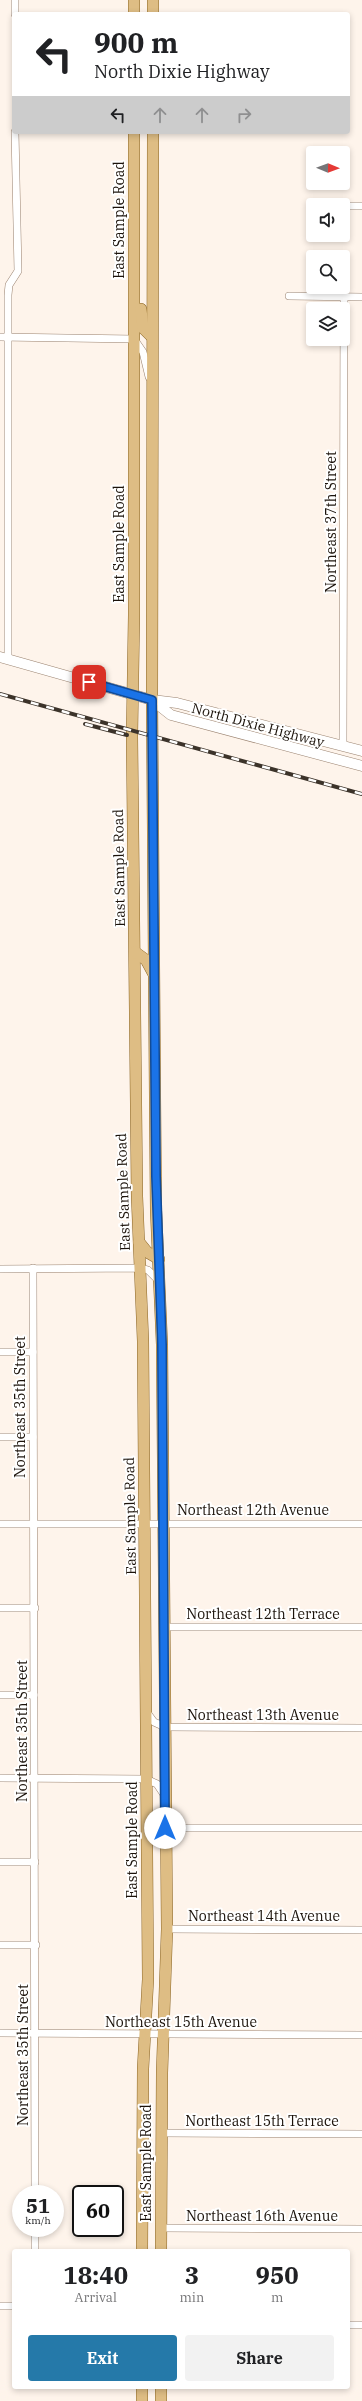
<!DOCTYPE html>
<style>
body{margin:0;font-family:"IBM Plex Serif",serif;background:#f2f2f2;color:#202124;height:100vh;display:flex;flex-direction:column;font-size:15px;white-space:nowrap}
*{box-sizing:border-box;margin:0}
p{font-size:13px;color:#757577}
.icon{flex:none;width:22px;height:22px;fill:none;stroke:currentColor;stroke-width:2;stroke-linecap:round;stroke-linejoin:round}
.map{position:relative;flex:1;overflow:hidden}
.panel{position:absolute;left:12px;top:2249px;width:338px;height:140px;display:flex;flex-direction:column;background:#fff;border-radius:4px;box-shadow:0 2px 6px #0003}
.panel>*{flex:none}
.banner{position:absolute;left:12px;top:12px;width:338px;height:122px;border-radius:4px;box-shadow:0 2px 6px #0003;background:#fff;color:#202124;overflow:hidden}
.needle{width:26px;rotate:91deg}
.fabs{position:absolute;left:306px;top:146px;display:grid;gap:8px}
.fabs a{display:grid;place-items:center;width:44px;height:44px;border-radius:4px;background:#fff;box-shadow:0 2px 6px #0003;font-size:20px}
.speed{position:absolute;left:12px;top:2185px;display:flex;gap:8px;font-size:20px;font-weight:700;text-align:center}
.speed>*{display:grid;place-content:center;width:52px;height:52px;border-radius:50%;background:#fff;box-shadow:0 2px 6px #0003;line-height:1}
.speed small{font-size:10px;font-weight:400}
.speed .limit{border:2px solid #111;border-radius:6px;background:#fff;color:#111}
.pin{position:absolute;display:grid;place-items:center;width:34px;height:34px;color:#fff;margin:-17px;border-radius:8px;box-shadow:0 2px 6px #0006}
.me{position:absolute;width:44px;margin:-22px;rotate:0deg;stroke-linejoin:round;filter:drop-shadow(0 0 3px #0008)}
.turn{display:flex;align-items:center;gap:14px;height:84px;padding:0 16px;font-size:18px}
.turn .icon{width:52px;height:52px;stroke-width:2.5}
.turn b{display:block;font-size:28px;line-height:34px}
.lanes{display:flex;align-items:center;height:38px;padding:0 16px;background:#0003;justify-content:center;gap:20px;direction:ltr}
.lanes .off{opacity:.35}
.eta{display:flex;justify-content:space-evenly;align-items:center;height:68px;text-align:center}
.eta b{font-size:24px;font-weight:800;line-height:28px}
.primary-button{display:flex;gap:8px;margin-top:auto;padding:8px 16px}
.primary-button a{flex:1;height:46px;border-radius:4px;background:#2579a9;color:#fff;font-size:16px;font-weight:800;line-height:46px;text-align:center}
.primary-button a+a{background:#f2f2f2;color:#202124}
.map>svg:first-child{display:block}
</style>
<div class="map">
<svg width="362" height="2401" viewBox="0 0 362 2401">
<rect width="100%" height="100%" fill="#fef4eb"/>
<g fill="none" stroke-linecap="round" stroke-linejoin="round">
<g stroke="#9a826f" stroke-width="8">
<g id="street">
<path d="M15,0v14"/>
<path d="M343,206h19"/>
<path d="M289,296l73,1"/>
<path d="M0,337l134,2 9,13 6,25"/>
<path d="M8,659v-364l1,-10 9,-14 -3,-139"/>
<path d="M343,746l1,-449"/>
<path d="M33,1268l2,926"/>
<path d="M0,1269l141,-1 7,2 11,11"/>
<path d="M0,1352h33"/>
<path d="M0,1437h33"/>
<path d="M0,1524h362"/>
<path d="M0,1608h35"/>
<path d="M164,1627h198"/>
<path d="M0,1695h34"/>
<path d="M146,1711l8,11 11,5 197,1"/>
<path d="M0,1778l146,1 11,5 8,12"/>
<path d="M165,1828h197"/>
<path d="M0,1862h35"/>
<path d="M167,1929l195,1"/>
<path d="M0,1945h36"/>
<path d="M0,2033l362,2"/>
<path d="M161,2133l201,1"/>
<path d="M161,2228l201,1"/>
<path d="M35,2251v-23"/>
<path d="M0,2306h14"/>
<path d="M348,2325h14"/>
</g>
</g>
<g stroke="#9a826f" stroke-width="11">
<g id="secondary">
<path d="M0,657l152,43 25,3 185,48"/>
<path d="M152,700l19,15 191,51"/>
</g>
</g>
<g stroke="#8b6524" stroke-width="12">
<g id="primary">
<path d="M134,14v-14"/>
<path d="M153,14v-14"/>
<path d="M134,132v483l-2,121 5,460 6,145 5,638 -5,90 -1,182"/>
<path d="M153,132l-1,568 3,397 1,113 6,135 5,584 -5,144 -1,178"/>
<path d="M141,309l2,19 9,9"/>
<path d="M135,952l11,8 7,13"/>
<path d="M139,1242l8,10 12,7"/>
<path d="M161,2387v14"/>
<path d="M142,2401v-14"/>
</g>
</g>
<use href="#street" stroke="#fff" stroke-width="7"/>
<use href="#secondary" stroke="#fff" stroke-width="10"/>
<use href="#primary" stroke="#debd84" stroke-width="11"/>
<g stroke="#3c332a" stroke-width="4">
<g id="rail">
<path d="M0,694l362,100"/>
<path d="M85,724l42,11"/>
</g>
</g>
<use href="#rail" stroke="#fff" stroke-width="2.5" stroke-dasharray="8" stroke-linecap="butt"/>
</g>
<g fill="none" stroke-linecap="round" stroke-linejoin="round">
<g stroke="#114b97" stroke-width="10">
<path id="route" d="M89,682l63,18 4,476 6,169 3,483"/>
</g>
<use href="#route" stroke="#1a73e8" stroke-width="7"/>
</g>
<g text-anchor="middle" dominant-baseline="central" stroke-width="4" stroke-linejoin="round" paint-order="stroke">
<g font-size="14" fill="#1b120a" stroke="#fff">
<text transform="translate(119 220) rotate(-90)">East Sample Road</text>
<text transform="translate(331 522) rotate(-90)">Northeast 37th Street</text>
<text transform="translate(119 544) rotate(-90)">East Sample Road</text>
<text transform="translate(258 725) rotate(15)">North Dixie Highway</text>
<text transform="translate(119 868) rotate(-91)">East Sample Road</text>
<text transform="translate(123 1192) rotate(-92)">East Sample Road</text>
<text transform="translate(20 1407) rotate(-90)">Northeast 35th Street</text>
<text x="253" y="1510">Northeast 12th Avenue</text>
<text transform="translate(130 1516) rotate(-91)">East Sample Road</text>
<text x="263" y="1614">Northeast 12th Terrace</text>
<text x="263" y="1715">Northeast 13th Avenue</text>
<text transform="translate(22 1731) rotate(-90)">Northeast 35th Street</text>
<text transform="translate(132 1840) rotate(-90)">East Sample Road</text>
<text x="264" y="1916">Northeast 14th Avenue</text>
<text x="181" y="2022">Northeast 15th Avenue</text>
<text transform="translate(23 2055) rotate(-90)">Northeast 35th Street</text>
<text x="262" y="2121">Northeast 15th Terrace</text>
<text transform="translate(146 2163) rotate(-90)">East Sample Road</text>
<text x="262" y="2216">Northeast 16th Avenue</text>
</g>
</g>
</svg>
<div class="fabs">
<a><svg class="needle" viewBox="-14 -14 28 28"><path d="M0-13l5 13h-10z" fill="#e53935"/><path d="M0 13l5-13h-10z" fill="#757577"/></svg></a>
<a><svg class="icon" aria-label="sound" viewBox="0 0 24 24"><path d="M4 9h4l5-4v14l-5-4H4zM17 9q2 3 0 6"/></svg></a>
<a><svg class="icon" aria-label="search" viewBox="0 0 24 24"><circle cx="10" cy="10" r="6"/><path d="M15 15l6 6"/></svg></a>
<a><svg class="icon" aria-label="layers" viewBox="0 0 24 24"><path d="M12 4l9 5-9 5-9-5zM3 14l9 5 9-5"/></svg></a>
</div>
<div class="speed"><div>51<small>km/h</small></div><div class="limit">60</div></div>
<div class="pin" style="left:89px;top:682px;background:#d93025"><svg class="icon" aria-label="arrive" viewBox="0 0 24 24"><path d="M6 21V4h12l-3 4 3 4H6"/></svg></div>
<svg class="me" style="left:165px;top:1828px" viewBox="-20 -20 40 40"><circle r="19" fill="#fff"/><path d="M0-13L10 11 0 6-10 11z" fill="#1a73e8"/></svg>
<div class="banner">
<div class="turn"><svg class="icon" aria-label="left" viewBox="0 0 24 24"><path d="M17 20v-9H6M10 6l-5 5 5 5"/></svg><div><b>900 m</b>North Dixie Highway</div></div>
<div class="lanes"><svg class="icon" aria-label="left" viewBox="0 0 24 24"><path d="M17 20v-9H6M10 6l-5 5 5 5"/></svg><svg class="icon off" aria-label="ahead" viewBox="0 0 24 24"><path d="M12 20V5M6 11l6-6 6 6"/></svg><svg class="icon off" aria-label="ahead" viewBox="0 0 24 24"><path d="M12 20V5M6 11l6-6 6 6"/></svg><svg class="icon off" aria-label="right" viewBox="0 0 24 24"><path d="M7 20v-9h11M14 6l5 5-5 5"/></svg></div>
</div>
<section class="panel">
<div class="eta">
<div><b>18:40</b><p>Arrival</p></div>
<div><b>3</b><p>min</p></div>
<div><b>950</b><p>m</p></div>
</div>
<div class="primary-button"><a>Exit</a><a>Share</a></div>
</section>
</div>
